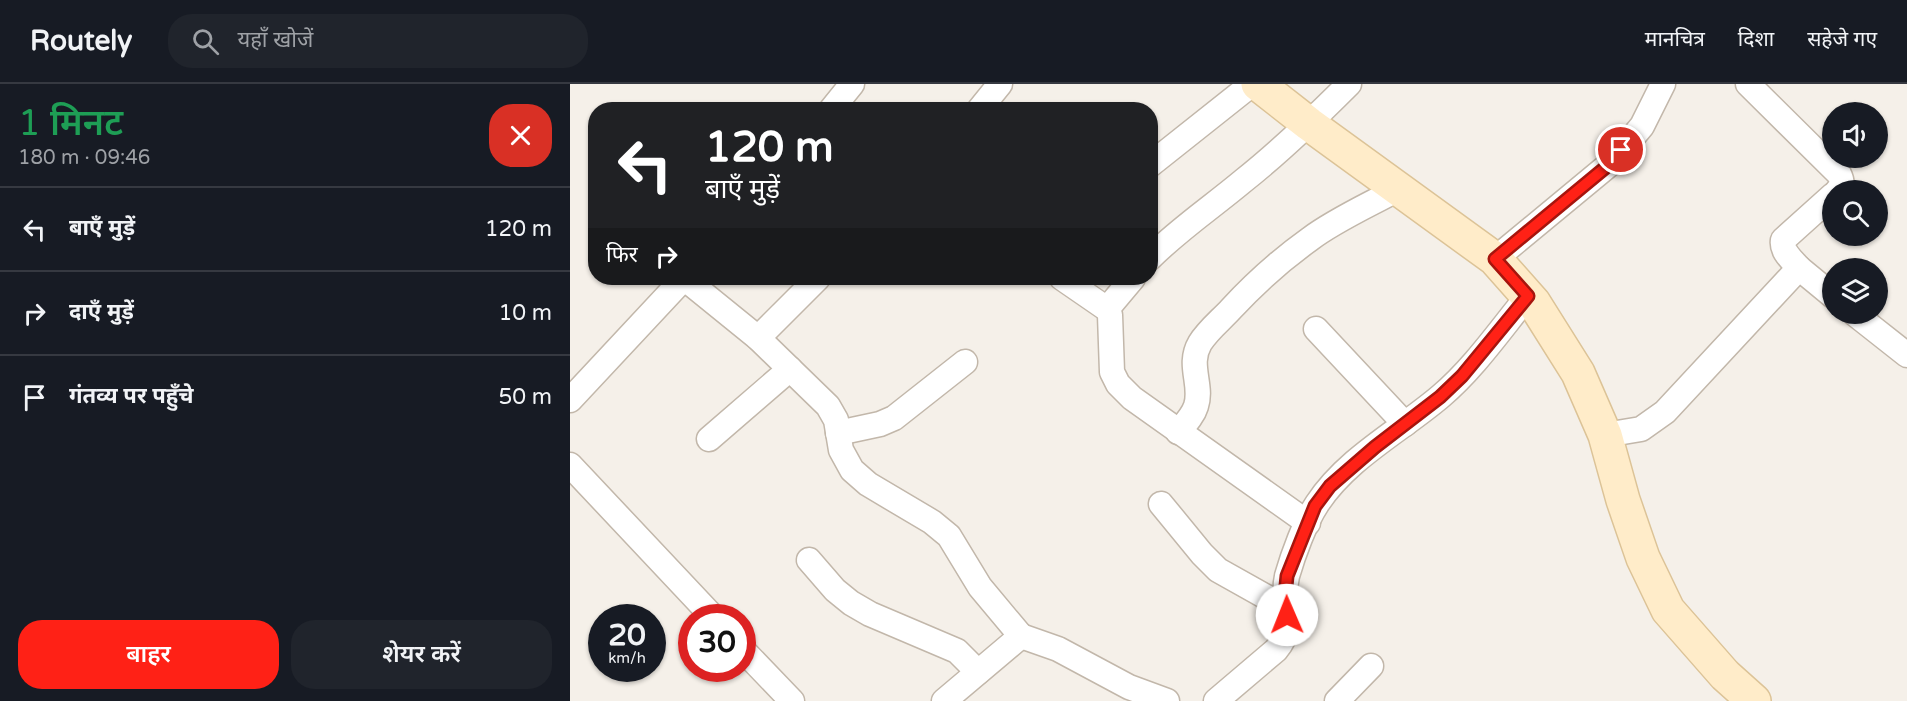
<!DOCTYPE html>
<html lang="hi">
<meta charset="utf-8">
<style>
body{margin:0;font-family:"Varela Round","Noto Sans Devanagari",sans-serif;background:#20242c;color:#f1f3f6;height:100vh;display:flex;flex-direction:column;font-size:22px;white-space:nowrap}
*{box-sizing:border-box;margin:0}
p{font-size:20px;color:#9ea1a6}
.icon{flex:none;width:33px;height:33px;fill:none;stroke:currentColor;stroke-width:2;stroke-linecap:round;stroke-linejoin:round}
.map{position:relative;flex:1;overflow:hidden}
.side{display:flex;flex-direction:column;background:#171b24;width:570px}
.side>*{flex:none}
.top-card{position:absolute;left:18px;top:18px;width:570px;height:183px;border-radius:24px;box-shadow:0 2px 4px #0004;background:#202124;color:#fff;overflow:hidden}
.fabs{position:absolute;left:1252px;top:18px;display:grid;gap:12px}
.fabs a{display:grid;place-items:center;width:66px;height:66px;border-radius:50%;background:#171b24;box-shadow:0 2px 4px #0004;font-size:30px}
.speed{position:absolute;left:18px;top:520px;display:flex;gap:12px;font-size:30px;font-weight:700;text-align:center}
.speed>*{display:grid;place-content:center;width:78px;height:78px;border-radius:50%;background:#171b24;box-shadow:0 2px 4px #0004;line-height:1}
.speed small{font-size:15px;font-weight:400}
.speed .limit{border:9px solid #d22;background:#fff;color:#111}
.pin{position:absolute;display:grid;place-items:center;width:51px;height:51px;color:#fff;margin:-26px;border:3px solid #fff;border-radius:50%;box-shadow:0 2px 6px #0007}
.me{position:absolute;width:66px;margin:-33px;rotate:359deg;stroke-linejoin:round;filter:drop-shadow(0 0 4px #0008)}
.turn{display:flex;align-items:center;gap:21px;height:126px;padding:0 18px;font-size:27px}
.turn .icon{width:78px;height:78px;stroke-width:2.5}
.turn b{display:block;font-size:42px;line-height:51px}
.then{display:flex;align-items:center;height:57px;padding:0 18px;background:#0003;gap:12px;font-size:22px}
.round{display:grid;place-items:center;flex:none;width:63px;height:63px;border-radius:24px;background:#20242c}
.overview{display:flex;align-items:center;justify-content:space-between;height:102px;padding:0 18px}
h1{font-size:36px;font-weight:600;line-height:45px;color:#1e9e55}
.cta{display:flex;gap:12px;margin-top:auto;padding:12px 18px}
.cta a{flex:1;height:69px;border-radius:24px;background:#ff2116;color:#fff;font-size:24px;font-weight:600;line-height:69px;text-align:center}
.cta a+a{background:#20242c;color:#f1f3f6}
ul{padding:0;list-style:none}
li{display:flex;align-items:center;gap:18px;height:84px;padding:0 18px;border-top:2px solid #363941}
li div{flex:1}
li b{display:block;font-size:22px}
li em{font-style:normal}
header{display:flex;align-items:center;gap:36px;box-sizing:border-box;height:84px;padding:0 30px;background:#171b24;border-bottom:2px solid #363941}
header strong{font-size:28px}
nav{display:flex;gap:33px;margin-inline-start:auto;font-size:21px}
.search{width:420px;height:54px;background:#20242c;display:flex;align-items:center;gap:15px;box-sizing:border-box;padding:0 21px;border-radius:24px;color:#9ea1a6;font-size:22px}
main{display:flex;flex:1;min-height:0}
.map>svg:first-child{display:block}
</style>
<header>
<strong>Routely</strong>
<div class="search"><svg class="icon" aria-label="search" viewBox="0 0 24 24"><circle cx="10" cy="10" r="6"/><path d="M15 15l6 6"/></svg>यहाँ खोजें</div>
<nav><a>मानचित्र</a><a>दिशा</a><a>सहेजे गए</a></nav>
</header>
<main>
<section class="side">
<div class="overview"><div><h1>1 मिनट</h1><p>180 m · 09:46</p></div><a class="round" style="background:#d93025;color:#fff"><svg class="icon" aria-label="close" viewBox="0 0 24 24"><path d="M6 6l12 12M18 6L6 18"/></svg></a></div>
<ul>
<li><svg class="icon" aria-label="left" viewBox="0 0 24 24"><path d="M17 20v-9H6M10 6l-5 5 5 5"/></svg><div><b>बाएँ मुड़ें</b></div><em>120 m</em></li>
<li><svg class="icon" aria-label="right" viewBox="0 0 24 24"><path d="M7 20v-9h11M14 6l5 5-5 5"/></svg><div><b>दाएँ मुड़ें</b></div><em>10 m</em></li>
<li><svg class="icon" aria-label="arrive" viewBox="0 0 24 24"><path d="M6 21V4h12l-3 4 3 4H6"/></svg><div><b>गंतव्य पर पहुँचे</b></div><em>50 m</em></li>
</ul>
<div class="cta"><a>बाहर</a><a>शेयर करें</a></div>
</section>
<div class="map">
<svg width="1337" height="617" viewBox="0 0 1337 617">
<rect width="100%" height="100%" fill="#f5f0e9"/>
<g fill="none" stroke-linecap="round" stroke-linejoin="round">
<g stroke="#c2b7aa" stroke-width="27">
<g id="street">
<path d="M1178,0l91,90c3,6 4,12 -1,16"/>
<path d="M261,26l21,-26"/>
<path d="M409,26l21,-26"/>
<path d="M580,81l102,-81"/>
<path d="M580,174c29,-29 62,-51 93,-77 38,-30 72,-63 106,-97"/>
<path d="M925,175l116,-96 31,-37 21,-42"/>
<path d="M1229,184c-8,-9 -18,-17 -16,-28l50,-45"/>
<path d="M114,194l74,60 70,68 8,14 5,30 11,20 16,14 64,38 17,14 31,51 41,49"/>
<path d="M492,194l45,31 3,6 2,57 6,12 14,14 176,125"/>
<path d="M537,225l26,-31"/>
<path d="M1285,230l52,41"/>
<path d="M746,245l89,95"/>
<path d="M188,254l60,-60"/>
<path d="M0,316l114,-122"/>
<path d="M608,348c7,-8 15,-16 18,-26 7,-21 -9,-41 4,-63 8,-13 21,-23 31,-34 24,-26 51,-50 79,-70 25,-19 61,-35 88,-50"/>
<path d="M268,349l42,-9 14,-6 71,-56"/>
<path d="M1035,351l36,-6 24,-17 134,-144 34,28"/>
<path d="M139,355l81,-70"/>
<path d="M0,381l144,153"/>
<path d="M591,420l41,50 16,16 68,38"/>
<path d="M239,476l26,30 16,13 19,11 87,37 21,21"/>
<path d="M172,565l50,52"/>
<path d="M374,617l77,-65 37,13 71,38 38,14"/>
<path d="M646,617l60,-51c22,-26 4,-44 11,-74 6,-21 18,-54 30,-72 30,-46 83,-73 124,-108 33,-28 59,-66 87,-100"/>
<path d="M767,617l34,-35"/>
</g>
</g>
<g stroke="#dcc397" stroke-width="36">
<path id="secondary" d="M688,0l51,40 186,135 39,44 44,70 27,62 18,65 20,58 25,52 57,65 29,26"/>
</g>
<use href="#street" stroke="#fff" stroke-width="24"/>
<use href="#secondary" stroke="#ffecc9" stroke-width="33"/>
</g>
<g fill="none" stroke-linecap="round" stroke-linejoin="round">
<g stroke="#a6150e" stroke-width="15">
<path id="route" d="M717,531l-2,-19 2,-20 28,-70 15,-20 45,-39 65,-50 22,-21 66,-80 -33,-37 116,-96 10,-13"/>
</g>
<use href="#route" stroke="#ff2116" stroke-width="10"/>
</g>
</svg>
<div class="fabs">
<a><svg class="icon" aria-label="sound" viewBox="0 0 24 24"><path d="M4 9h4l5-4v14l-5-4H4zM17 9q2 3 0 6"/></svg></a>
<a><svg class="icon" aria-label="search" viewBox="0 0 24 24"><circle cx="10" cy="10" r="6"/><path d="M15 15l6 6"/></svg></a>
<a><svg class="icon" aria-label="layers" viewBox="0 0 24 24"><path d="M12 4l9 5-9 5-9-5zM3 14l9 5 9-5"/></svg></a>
</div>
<div class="speed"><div>20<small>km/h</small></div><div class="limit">30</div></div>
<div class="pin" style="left:1051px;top:66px;background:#d93025"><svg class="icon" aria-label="arrive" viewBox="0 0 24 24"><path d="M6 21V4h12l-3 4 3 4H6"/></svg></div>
<svg class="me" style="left:717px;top:531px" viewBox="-20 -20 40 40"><circle r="19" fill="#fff"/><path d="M0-13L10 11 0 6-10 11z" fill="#ff2116"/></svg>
<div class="top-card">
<div class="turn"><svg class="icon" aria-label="left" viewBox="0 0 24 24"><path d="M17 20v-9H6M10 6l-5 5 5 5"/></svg><div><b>120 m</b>बाएँ मुड़ें</div></div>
<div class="then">फिर<svg class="icon" aria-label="right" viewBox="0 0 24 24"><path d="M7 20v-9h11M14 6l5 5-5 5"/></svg></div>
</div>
</div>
</main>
